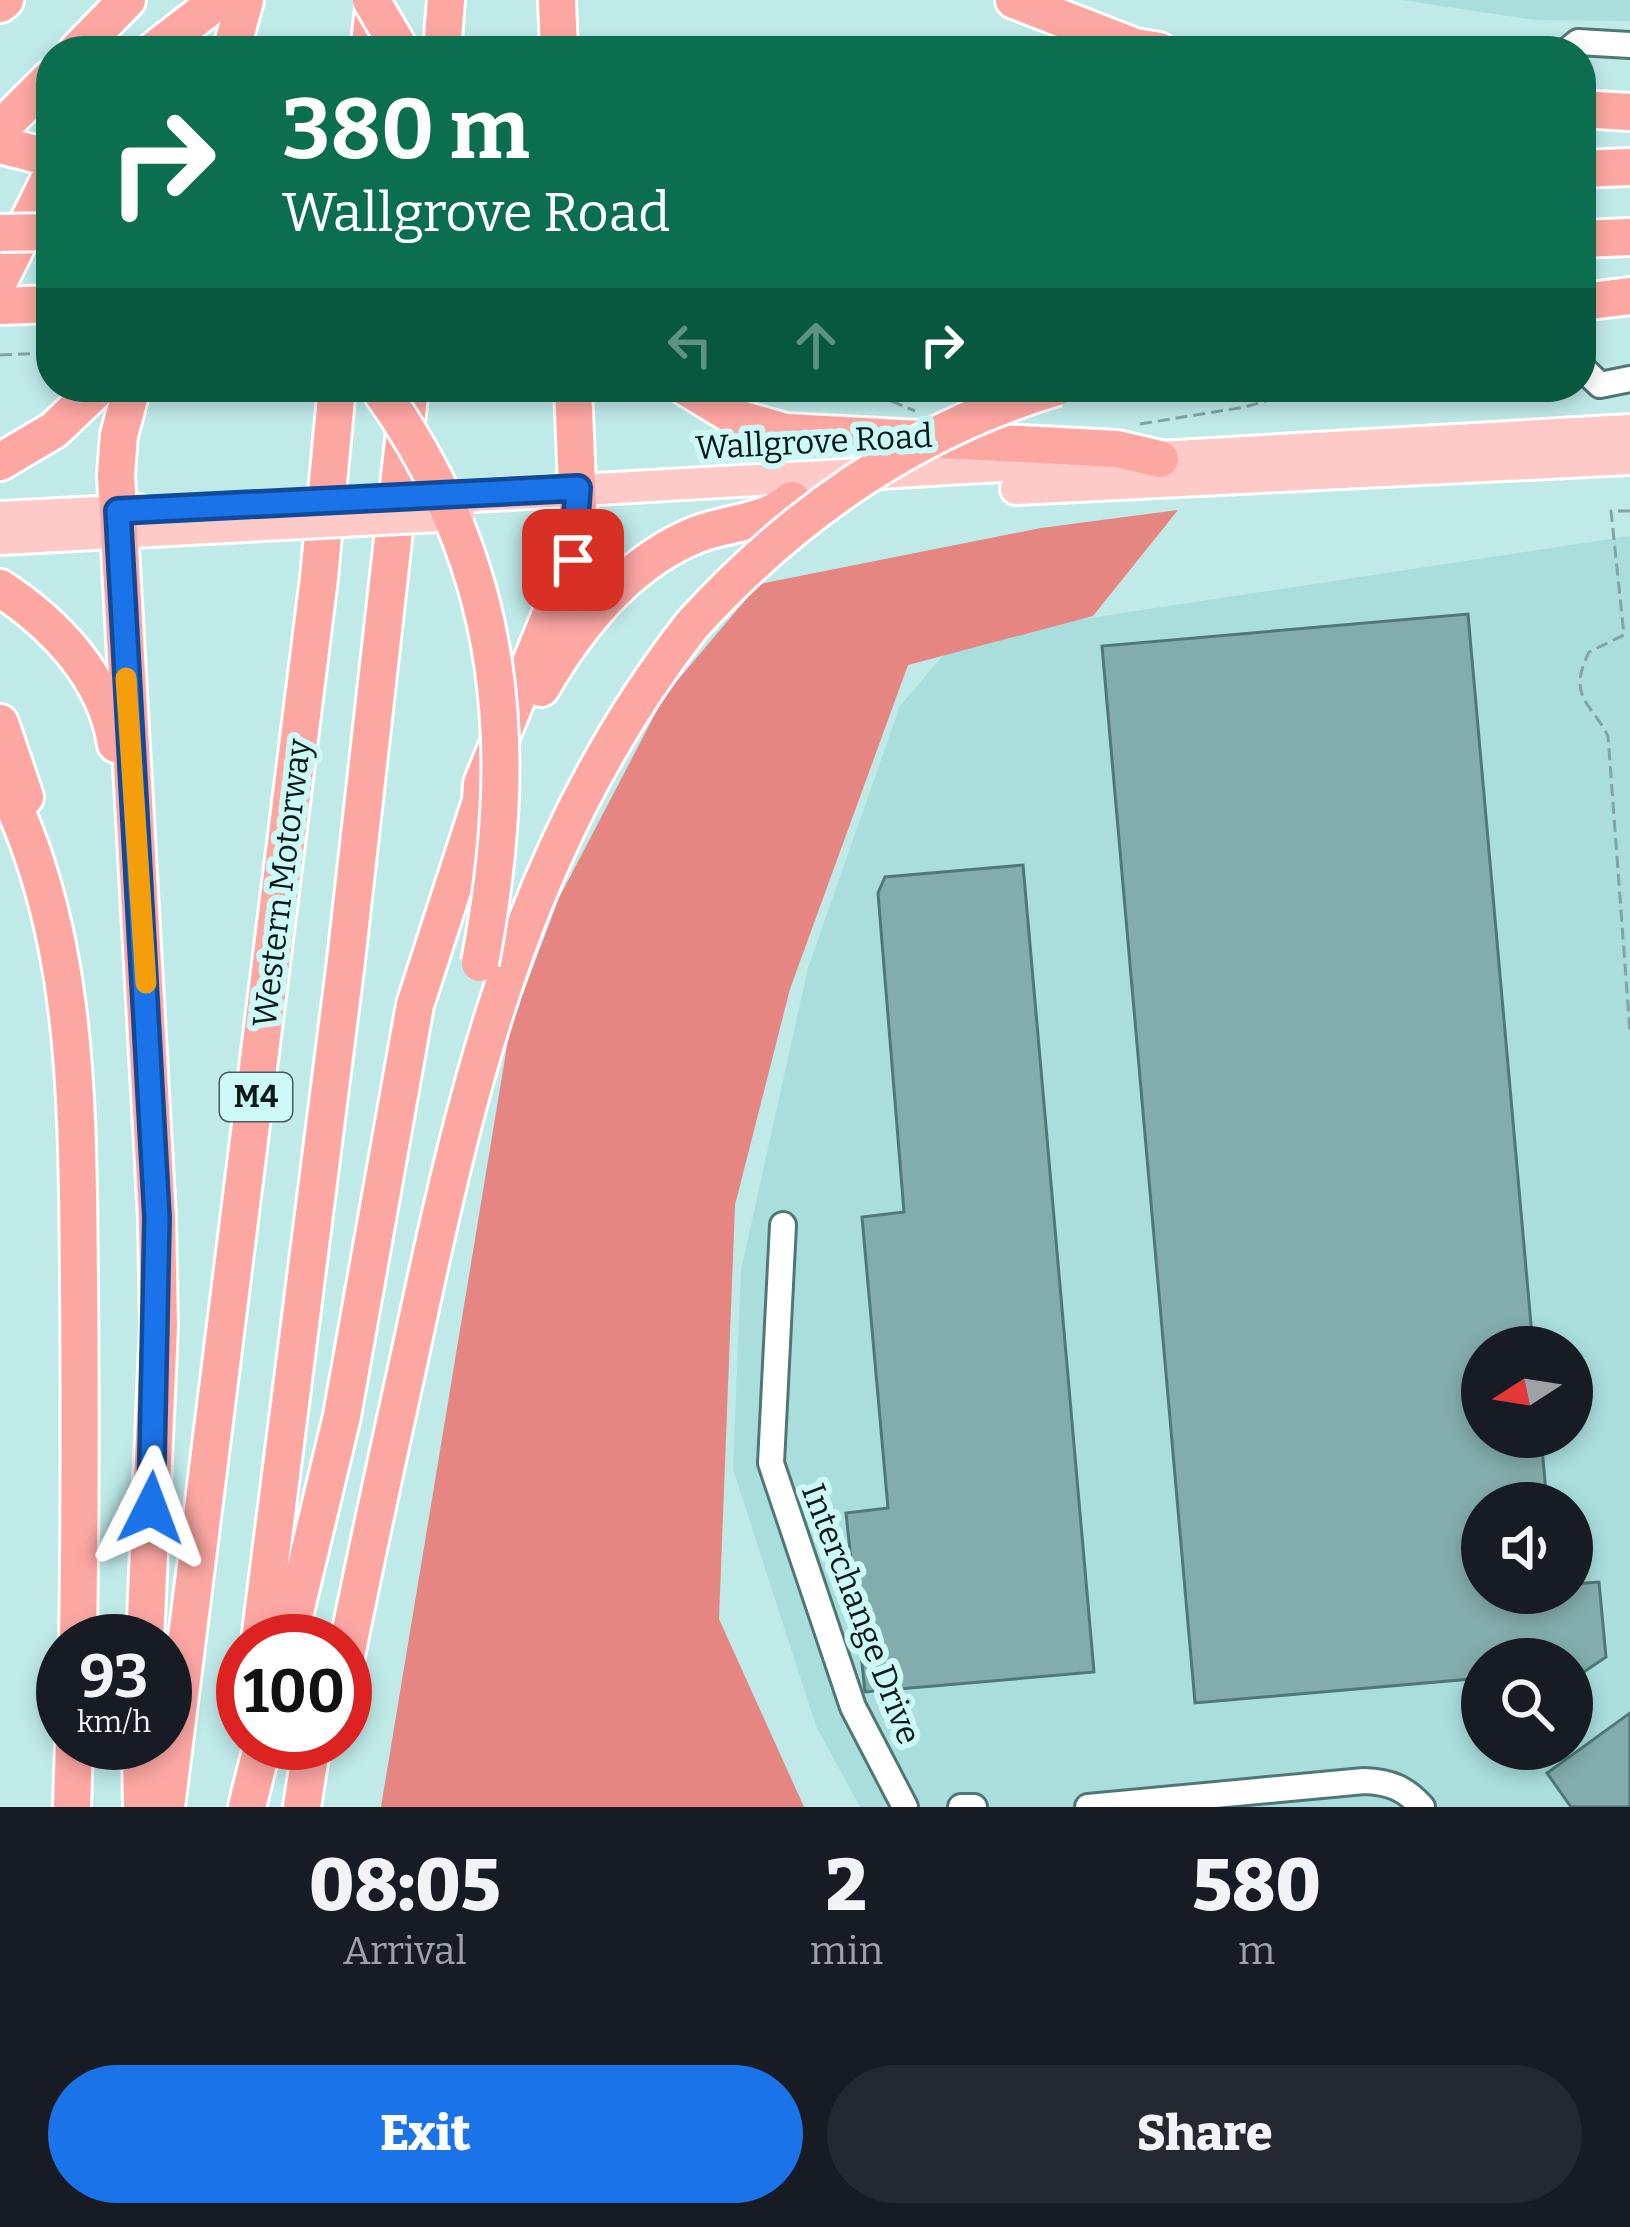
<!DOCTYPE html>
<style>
body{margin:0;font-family:Bitter,serif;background:#242831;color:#f1f3f6;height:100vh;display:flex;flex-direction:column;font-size:45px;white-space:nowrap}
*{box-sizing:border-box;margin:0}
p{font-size:39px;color:#9ea1a6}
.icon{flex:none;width:66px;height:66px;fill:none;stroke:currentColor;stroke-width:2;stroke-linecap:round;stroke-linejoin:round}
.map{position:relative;height:1807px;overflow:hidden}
.drawer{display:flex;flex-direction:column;background:#171b24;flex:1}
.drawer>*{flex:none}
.banner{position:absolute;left:36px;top:36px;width:1560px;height:366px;border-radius:48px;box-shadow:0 6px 18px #0003;background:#0b6e4f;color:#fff;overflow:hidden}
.needle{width:78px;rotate:258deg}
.tools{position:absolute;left:1461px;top:1326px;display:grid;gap:24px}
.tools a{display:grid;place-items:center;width:132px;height:132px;border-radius:50%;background:#171b24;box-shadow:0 6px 18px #0003;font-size:60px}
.speed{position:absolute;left:36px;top:1614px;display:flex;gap:24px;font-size:60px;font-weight:700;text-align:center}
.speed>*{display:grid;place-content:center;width:156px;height:156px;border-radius:50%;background:#171b24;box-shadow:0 6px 18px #0003;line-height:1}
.speed small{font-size:30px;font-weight:400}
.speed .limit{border:18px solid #d22;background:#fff;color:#111}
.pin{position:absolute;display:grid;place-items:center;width:102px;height:102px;color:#fff;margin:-51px;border-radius:24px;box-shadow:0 6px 18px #0006}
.me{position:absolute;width:132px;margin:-66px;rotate:3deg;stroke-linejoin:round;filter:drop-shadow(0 0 9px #0008)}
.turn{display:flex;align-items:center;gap:42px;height:252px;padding:0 48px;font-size:54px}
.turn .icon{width:156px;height:156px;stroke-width:2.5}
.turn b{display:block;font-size:84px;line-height:102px}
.lanes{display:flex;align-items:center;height:114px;padding:0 48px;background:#0003;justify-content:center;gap:60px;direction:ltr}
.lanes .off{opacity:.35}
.eta{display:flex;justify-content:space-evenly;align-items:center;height:204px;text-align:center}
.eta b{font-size:72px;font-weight:800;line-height:84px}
.button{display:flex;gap:24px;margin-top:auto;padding:24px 48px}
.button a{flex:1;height:138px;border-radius:72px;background:#1a73e8;color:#fff;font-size:48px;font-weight:800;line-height:138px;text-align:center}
.button a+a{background:#242831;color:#f1f3f6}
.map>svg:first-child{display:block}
</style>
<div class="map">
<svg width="1630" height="1807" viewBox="0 0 1630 1807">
<rect width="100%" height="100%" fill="#bfeae8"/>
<g fill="#a9dedc" fill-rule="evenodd">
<path d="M1402,0h228v21l-95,-1z"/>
<path d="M1630,536v1271h-770l-44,-81 -83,-257 8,-199 67,-302 92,-262 58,-68zM1482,1347h90v90h-90zM1482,1503h90v90h-90zM1482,1659h90v90h-90z"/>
</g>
<path fill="#e68683" d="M1178,510l-85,106 -185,49 -118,324 -55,216 -16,414 85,188h-423l129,-779 49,-130 106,-203 94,-111 282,-56z"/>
<g fill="#83adac" stroke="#507877" stroke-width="3">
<path d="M1468,614l65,733h-51v90h59l6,66h-65v90h90v-9l27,-2 7,75 -34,23v-21h-90v19l-287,25 -93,-1057z"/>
<path d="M1023,865l71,807 -229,20 -19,-179 42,-5 -26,-291 42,-5 -26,-319 7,-16z"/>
<path d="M1630,1713v94h-59l-24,-34z"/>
</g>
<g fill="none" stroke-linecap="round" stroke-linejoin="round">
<g stroke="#4f7776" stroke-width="30">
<g id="minor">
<path d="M1567,51l11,-9 52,3"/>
<path d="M1581,367l19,18 30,-6"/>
<path d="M783,1225l-12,238 82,244 52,100"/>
<path d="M961,1807h13"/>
<path d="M1088,1807l276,-26c26,1 41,7 58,26"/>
</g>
</g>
<g stroke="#fff" stroke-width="36">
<g id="major">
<path d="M1016,489l614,-30"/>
<path d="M458,497l1172,-67"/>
<path d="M0,517l138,-7"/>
<path d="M0,539l246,-13"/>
</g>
</g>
<g stroke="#fff" stroke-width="42">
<g id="highway">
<path d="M557,0l2,51"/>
<path d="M1014,0l121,47 24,4"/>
<path d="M0,4l5,-4"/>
<path d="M77,51l50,-51"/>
<path d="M153,51l66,-51"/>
<path d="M231,51l14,-51"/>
<path d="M369,51l6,-51"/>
<path d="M442,51l4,-51"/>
<path d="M1581,109l49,3"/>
<path d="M0,129l51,-51"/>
<path d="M0,145l51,13"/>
<path d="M1581,169l49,-2"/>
<path d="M1581,239l49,-2"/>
<path d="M0,279l51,-103"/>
<path d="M1581,302l49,-6"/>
<path d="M0,306l51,-2"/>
<path d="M132,387l-13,48 -3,40 41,743 2,108 -14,315"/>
<path d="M686,387l51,31 48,14 332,17 43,10"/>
<path d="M0,462l54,-32 45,-43"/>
<path d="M0,588c55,36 106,89 116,156"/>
<path d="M541,688c36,-62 88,-127 157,-154 33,-12 67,-11 94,-34"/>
<path d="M0,723l25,74"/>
<path d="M0,777c80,154 77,331 79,499 1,122 1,243 -1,365"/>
<path d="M260,1641l86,-680 64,-574"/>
<path d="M288,1641l54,-225 73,-411 66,-204 1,-17 91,-225 5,-50 -5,-122"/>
<path d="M345,1661c23,-117 49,-232 74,-348 54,-251 111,-481 273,-688"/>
<path d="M141,1743l1,64"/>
<path d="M72,1807l2,-64"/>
<path d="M166,1807l153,-1229 18,-191"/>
<path d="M247,1807l16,-64"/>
<path d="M302,1807l10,-64"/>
</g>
</g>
<g stroke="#82a4a3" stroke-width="3" stroke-dasharray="12 6" stroke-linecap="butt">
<path d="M0,355l51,-2"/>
<path d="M858,387l57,24"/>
<path d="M1140,424l105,-17 68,-20"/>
<path d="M1630,511h-19l13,124 -35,17c-22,45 1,49 19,84l22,296"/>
</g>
<use href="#minor" stroke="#fff" stroke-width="24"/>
<use href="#major" stroke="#fecac8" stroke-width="30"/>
<use href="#highway" stroke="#fda7a3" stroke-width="36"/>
<g stroke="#fff" stroke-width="36" stroke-linecap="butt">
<path id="major-bridge" d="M246,526l213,-11"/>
</g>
<g stroke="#fff" stroke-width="42" stroke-linecap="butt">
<g id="highway-bridge">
<path d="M371,0l30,51"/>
<path d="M0,233l51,-1"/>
<path d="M378,387c131,181 142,364 102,576"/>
<path d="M692,625c100,-110 221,-195 365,-238"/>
</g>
</g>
<use href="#major-bridge" stroke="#fecac8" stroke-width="30"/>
<use href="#highway-bridge" stroke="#fda7a3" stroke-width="36"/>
</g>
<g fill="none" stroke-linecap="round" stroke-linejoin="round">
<g stroke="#114b97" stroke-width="30">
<path id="route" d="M151,1508l6,-290 -39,-707 460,-23 -5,72"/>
</g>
<use href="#route" stroke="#1a73e8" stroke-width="21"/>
<path stroke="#f59e0b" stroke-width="21" d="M126,678l20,305"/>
</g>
<g text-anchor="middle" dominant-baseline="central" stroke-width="12" stroke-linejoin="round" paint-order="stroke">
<rect fill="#ccf8f6" stroke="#445d5b" stroke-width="3" x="220" y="1073" width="72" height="48" rx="9"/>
<g font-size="30" font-weight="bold" fill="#091a19">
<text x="256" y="1097">M4</text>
</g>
<g font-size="33" fill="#091a19" stroke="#ccf8f6">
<text transform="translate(814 442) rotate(-3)">Wallgrove Road</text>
<text transform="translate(282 883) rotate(-83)">Western Motorway</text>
<text transform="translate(861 1614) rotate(69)">Interchange Drive</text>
</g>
</g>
</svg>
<div class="tools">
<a><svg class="needle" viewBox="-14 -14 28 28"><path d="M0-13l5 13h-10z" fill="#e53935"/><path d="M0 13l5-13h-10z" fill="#9ea1a6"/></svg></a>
<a><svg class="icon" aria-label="sound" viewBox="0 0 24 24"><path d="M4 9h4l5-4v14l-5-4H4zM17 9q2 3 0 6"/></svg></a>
<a><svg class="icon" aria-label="search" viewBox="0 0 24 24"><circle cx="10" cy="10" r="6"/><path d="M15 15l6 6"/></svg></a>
</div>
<div class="speed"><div>93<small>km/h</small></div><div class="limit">100</div></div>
<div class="pin" style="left:573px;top:560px;background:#d93025"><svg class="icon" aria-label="arrive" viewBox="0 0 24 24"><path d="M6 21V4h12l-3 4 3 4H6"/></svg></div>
<svg class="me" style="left:151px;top:1508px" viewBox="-20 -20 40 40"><path d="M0-17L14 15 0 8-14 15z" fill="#1a73e8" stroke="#fff" stroke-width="4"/></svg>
<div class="banner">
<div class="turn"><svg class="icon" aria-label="right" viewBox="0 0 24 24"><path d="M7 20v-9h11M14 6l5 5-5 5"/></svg><div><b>380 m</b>Wallgrove Road</div></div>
<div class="lanes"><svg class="icon off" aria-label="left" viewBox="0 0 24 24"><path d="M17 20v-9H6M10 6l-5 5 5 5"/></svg><svg class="icon off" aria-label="ahead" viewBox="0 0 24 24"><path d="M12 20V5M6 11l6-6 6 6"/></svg><svg class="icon" aria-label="right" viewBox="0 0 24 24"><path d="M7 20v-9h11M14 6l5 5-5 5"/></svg></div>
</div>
</div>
<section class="drawer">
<div class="eta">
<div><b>08:05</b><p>Arrival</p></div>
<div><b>2</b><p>min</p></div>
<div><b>580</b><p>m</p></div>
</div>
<div class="button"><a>Exit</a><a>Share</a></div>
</section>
